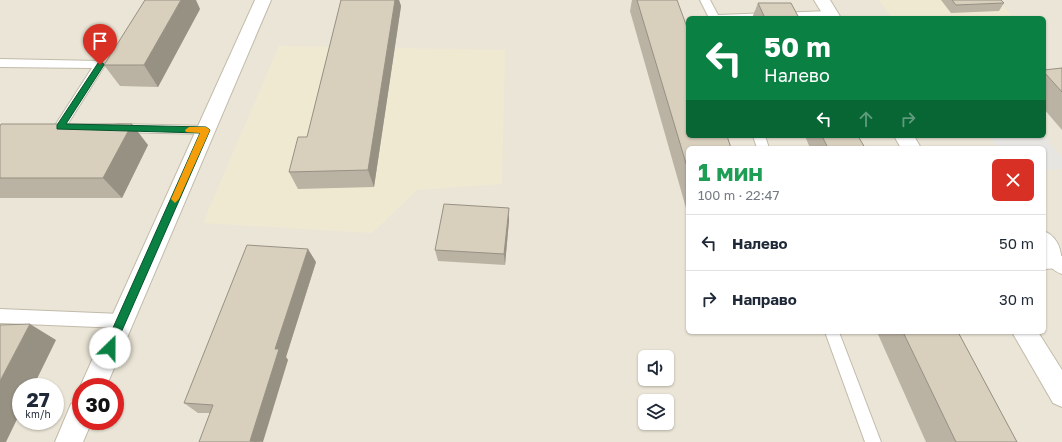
<!DOCTYPE html>
<html lang="ru">
<meta charset="utf-8">
<style>
body{margin:0;font-family:"Golos Text",sans-serif;background:#f6f6f7;color:#1f2937;height:100vh;display:flex;flex-direction:column;font-size:15px;white-space:nowrap}
*{box-sizing:border-box;margin:0}
p{font-size:13px;color:#747a83}
.icon{flex:none;width:22px;height:22px;fill:none;stroke:currentColor;stroke-width:2;stroke-linecap:round;stroke-linejoin:round}
.map{position:relative;flex:1;overflow:hidden}
.details{position:absolute;left:686px;top:146px;width:360px;height:188px;display:flex;flex-direction:column;background:#fff;border-radius:6px;box-shadow:0 1px 3px #0004}
.details>*{flex:none}
.hud{position:absolute;left:686px;top:16px;width:360px;height:122px;border-radius:6px;box-shadow:0 1px 3px #0004;background:#0b8043;color:#fff;overflow:hidden}
.controls{position:absolute;left:638px;top:350px;display:grid;gap:8px}
.controls a{display:grid;place-items:center;width:36px;height:36px;border-radius:6px;background:#fff;box-shadow:0 1px 3px #0004;font-size:20px}
.speed{position:absolute;left:12px;top:378px;display:flex;gap:8px;font-size:20px;font-weight:700;text-align:center}
.speed>*{display:grid;place-content:center;width:52px;height:52px;border-radius:50%;background:#fff;box-shadow:0 1px 3px #0004;line-height:1}
.speed small{font-size:10px;font-weight:400}
.speed .limit{border:6px solid #d22;background:#fff;color:#111}
.pin{position:absolute;display:grid;place-items:center;width:34px;height:34px;color:#fff;margin:-41px -17px;border-radius:50% 50% 50% 0;rotate:-45deg;box-shadow:0 0 4px #0007}
.pin .icon{rotate:45deg}
.me{position:absolute;width:44px;margin:-22px;rotate:23deg;stroke-linejoin:round;filter:drop-shadow(0 0 3px #0008)}
.turn{display:flex;align-items:center;gap:14px;height:84px;padding:0 12px;font-size:18px}
.turn .icon{width:52px;height:52px;stroke-width:2.5}
.turn b{display:block;font-size:28px;line-height:34px}
.lanes{display:flex;align-items:center;height:38px;padding:0 12px;background:#0003;justify-content:center;gap:20px;direction:ltr}
.lanes .off{opacity:.35}
.round{display:grid;place-items:center;flex:none;width:42px;height:42px;border-radius:6px;background:#f6f6f7}
.summary{display:flex;align-items:center;justify-content:space-between;height:68px;padding:0 12px}
h1{font-size:24px;font-weight:700;line-height:30px;color:#1e9e55}
ul{padding:0;list-style:none}
li{display:flex;align-items:center;gap:12px;height:56px;padding:0 12px;border-top:1px solid #e0e1e3}
li div{flex:1}
li b{display:block;font-size:15px}
li em{font-style:normal}
.map>svg:first-child{display:block}
</style>
<div class="map">
<svg width="1062" height="442" viewBox="0 0 1062 442">
<rect width="100%" height="100%" fill="#f6f3e9"/>
<path fill="#eae5d6" fill-rule="evenodd" d="M0,0h1062v442h-1062zM688,18h356v118h-356zM688,148h356v184h-356zM645,357h22v22h-22zM21,387h34v34h-34zM81,387h34v34h-34zM645,401h22v22h-22z"/>
<g fill="#f0e9d2">
<path d="M879,0h118l14,15 -28,3h-91z"/>
<path d="M279,46l226,4 -3,134 -85,6 -45,43 -169,-10z"/>
</g>
<path fill="#e7e5e1" d="M1044,135l18,23v11l-18,1v-22h-46l-9,-12z"/>
<g fill="none" stroke-linecap="round" stroke-linejoin="round">
<g stroke="#c2bbaa" stroke-width="2">
<g id="service">
<path d="M700,0h10l8,15 112,-4 5,3c-6,7 -110,4 -126,4z"/>
<path d="M0,59l100,2 4,2 1,2 -41,65 -4,1 -4,-1 -2,-3 38,-59 -92,-1z"/>
<path d="M118,124l88,2 4,1 2,3 -2,3 -4,1 -88,-2 -4,-1 -2,-3 2,-3z"/>
<path d="M753,136h12l4,12h-12z"/>
<path d="M1062,256v12l-18,1v-12z"/>
<path d="M0,309l121,5 5,2 2,5 -2,5 -5,2 -121,-5z"/>
<path d="M825,332h14l42,110h-16z"/>
</g>
</g>
<g stroke="#c2bbaa" stroke-width="2">
<path id="pedestrian" d="M1044,231c18,8 18,25 18,43 -20,-7 -18,-25 -18,-43z"/>
</g>
<g stroke="#c2bbaa" stroke-width="2">
<g id="minor">
<path d="M255,0h16l-165,387h-25v3l-1,-3 4,-9z"/>
<path d="M81,400v21h11l-9,21h-28l16,-38z"/>
</g>
</g>
<g stroke="#c2bbaa" stroke-width="2">
<g id="tertiary">
<path d="M814,0h16l11,18h-16z"/>
<path d="M894,136h20l7,12h-20z"/>
<path d="M1012,332h26l24,38v37l-9,-4z"/>
</g>
</g>
<use href="#service" fill="#fff" fill-rule="evenodd"/>
<use href="#pedestrian" fill="#fff" fill-rule="evenodd"/>
<use href="#minor" fill="#fff" fill-rule="evenodd"/>
<use href="#tertiary" fill="#fff" fill-rule="evenodd"/>
</g>
<g fill="#bab2a3">
<path d="M341,0h58l2,6 -27,181 -76,2 -9,-17 18,-35z"/>
<path d="M632,0h45l11,148v60h-2l-56,-197z"/>
<path d="M941,0h60l3,3 -5,8 -48,2z"/>
<path d="M758,3l41,15h-47z"/>
<path d="M200,9l-42,78 -38,-1 -16,-21z"/>
<path d="M1062,68v62l-18,-21v-37z"/>
<path d="M0,126l148,19 -26,53h-122z"/>
<path d="M805,136h53l7,12h-55z"/>
<path d="M509,220l-4,45 -67,-4 -3,-11z"/>
<path d="M316,262l-30,95 2,3 -78,53h-12l-14,-10z"/>
<path d="M877,332h81l59,110h-91z"/>
</g>
<g fill="#979184">
<path d="M181,0h15l4,9 -42,78 -14,-22z"/>
<path d="M395,0h4l2,6 -27,181 -6,-17z"/>
<path d="M132,124l16,21 -26,53 -19,-20z"/>
<path d="M509,208v12l-4,45 -1,-11z"/>
<path d="M308,249l8,13 -30,95 2,3 -25,82 -13,-1 25,-92z"/>
<path d="M30,324l26,16 -23,47h-12v24l-15,31h-6v-61z"/>
</g>
<g fill="#d8cfbd" stroke="#979184">
<path d="M145,0h36l-37,65h-40z"/>
<path d="M341,0h54l-27,170 -79,2 9,-35h9z"/>
<path d="M637,0h40l11,30v106h39l4,12h-43v22z"/>
<path d="M952,0h49l3,3 -48,2z"/>
<path d="M758,3h33l8,15h-34z"/>
<path d="M1062,68v24l-18,-20v-2z"/>
<path d="M1,124h131l-29,54h-103v-52z"/>
<path d="M822,136h36l7,12h-37z"/>
<path d="M444,204l65,4 -5,46 -69,-4z"/>
<path d="M247,245l61,4 -33,100h4l-29,92 10,1h-61l14,-37 -29,-2z"/>
<path d="M30,324l-30,57v-56z"/>
<path d="M903,332h55l59,110h-61z"/>
</g>
<path fill="#0b8043" stroke="#07532c" d="M98,63h5l1,2 -38,59 140,3 4,3 -97,221 -3,2 -4,-2 -2,-3 96,-215 -143,-4v-4z"/>
<path fill="#f59e0b" d="M189,127h17l4,3 -31,69 -4,4 -4,-4 29,-66 -14,-1 -1,-2z"/>
</svg>
<div class="controls">
<a><svg class="icon" aria-label="sound" viewBox="0 0 24 24"><path d="M4 9h4l5-4v14l-5-4H4zM17 9q2 3 0 6"/></svg></a>
<a><svg class="icon" aria-label="layers" viewBox="0 0 24 24"><path d="M12 4l9 5-9 5-9-5zM3 14l9 5 9-5"/></svg></a>
</div>
<div class="speed"><div>27<small>km/h</small></div><div class="limit">30</div></div>
<div class="pin" style="left:100px;top:65px;background:#d93025"><svg class="icon" aria-label="arrive" viewBox="0 0 24 24"><path d="M6 21V4h12l-3 4 3 4H6"/></svg></div>
<svg class="me" style="left:110px;top:348px" viewBox="-20 -20 40 40"><circle r="19" fill="#fff"/><path d="M0-13L10 11 0 6-10 11z" fill="#0b8043"/></svg>
<div class="hud">
<div class="turn"><svg class="icon" aria-label="left" viewBox="0 0 24 24"><path d="M17 20v-9H6M10 6l-5 5 5 5"/></svg><div><b>50 m</b>Налево</div></div>
<div class="lanes"><svg class="icon" aria-label="left" viewBox="0 0 24 24"><path d="M17 20v-9H6M10 6l-5 5 5 5"/></svg><svg class="icon off" aria-label="ahead" viewBox="0 0 24 24"><path d="M12 20V5M6 11l6-6 6 6"/></svg><svg class="icon off" aria-label="right" viewBox="0 0 24 24"><path d="M7 20v-9h11M14 6l5 5-5 5"/></svg></div>
</div>
<section class="details">
<div class="summary"><div><h1>1 мин</h1><p>100 m · 22:47</p></div><a class="round" style="background:#d93025;color:#fff"><svg class="icon" aria-label="close" viewBox="0 0 24 24"><path d="M6 6l12 12M18 6L6 18"/></svg></a></div>
<ul>
<li><svg class="icon" aria-label="left" viewBox="0 0 24 24"><path d="M17 20v-9H6M10 6l-5 5 5 5"/></svg><div><b>Налево</b></div><em>50 m</em></li>
<li><svg class="icon" aria-label="right" viewBox="0 0 24 24"><path d="M7 20v-9h11M14 6l5 5-5 5"/></svg><div><b>Направо</b></div><em>30 m</em></li>
</ul>
</section>
</div>
